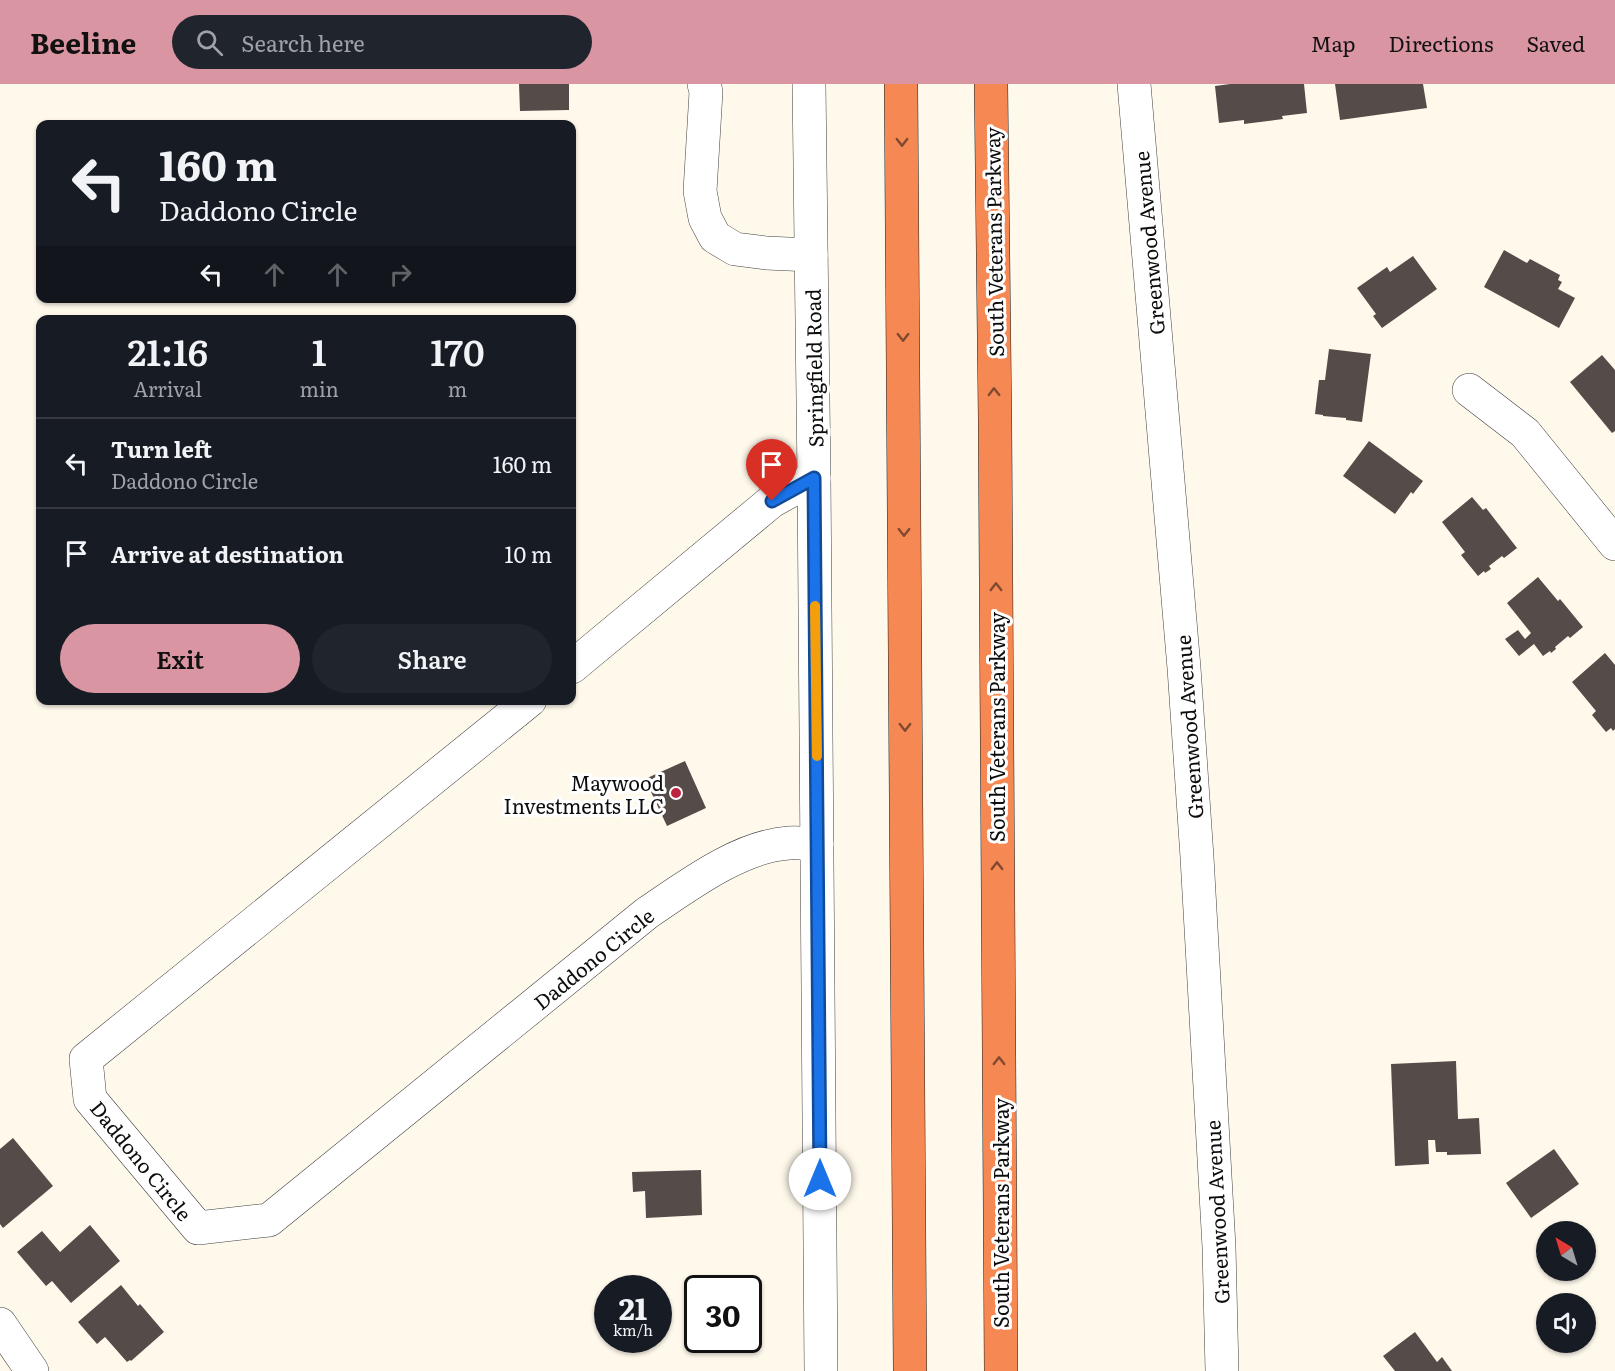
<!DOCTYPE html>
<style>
body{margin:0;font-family:Literata,serif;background:#20242c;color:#f1f3f6;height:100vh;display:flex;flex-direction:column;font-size:22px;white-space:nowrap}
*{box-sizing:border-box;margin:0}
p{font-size:20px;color:#9ea1a6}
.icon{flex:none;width:33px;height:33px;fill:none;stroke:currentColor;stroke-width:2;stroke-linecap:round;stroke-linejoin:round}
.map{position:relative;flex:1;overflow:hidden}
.side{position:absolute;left:36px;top:231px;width:540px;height:390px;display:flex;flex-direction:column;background:#171b24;border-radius:12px;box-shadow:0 2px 4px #0004}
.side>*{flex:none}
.top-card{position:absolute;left:36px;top:36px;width:540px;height:183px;border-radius:12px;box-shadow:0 2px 4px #0004;background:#171b24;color:#f1f3f6;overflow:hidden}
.needle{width:39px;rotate:322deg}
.buttons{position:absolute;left:1536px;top:1137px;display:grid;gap:12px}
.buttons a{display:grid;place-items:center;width:60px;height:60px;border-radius:50%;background:#171b24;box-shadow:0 2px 4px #0004;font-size:30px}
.speed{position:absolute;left:594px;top:1191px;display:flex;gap:12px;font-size:30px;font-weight:700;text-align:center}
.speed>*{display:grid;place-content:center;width:78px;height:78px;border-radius:50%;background:#171b24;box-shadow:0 2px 4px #0004;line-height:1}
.speed small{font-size:15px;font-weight:400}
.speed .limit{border:3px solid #111;border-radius:9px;background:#fff;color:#111}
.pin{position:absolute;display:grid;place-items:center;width:51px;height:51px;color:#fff;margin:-62px -26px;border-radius:50% 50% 50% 0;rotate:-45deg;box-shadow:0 0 6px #0007}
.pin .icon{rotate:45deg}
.me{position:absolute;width:66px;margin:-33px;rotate:0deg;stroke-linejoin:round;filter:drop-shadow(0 0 4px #0008)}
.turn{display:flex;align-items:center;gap:21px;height:126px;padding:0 24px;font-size:27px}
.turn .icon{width:78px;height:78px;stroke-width:2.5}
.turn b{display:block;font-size:42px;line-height:51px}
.lanes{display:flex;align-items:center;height:57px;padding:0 24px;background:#0003;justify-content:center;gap:30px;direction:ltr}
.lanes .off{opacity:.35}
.eta{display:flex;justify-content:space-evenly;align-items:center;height:102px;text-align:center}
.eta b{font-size:36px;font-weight:600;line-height:42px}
.cta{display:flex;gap:12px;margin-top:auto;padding:12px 24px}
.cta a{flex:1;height:69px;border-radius:36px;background:#da95a3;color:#111;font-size:24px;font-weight:600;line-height:69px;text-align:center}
.cta a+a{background:#20242c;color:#f1f3f6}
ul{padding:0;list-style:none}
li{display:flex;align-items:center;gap:18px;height:90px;padding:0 24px;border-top:2px solid #363941}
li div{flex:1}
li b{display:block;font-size:22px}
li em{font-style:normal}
header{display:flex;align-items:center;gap:36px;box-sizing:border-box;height:84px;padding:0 30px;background:#da95a3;color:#111}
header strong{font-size:28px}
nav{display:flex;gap:33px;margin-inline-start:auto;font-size:21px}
.search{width:420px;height:54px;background:#20242c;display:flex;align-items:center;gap:15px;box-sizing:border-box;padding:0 21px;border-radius:33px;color:#9ea1a6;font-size:22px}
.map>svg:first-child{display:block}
</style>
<header>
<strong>Beeline</strong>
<div class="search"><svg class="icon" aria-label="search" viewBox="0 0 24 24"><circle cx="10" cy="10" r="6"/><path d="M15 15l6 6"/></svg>Search here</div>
<nav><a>Map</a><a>Directions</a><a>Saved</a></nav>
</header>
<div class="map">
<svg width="1615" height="1287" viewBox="0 0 1615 1287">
<rect width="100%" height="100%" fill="#fff9ec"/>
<g fill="#554c49">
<path d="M519,0h50v26l-49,1z"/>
<path d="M1230,0h74l3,29 -25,3 1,3 -39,5v-4l-25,3 -4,-37z"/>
<path d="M1335,0h88l4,24 -87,12z"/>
<path d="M1504,166l23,13 3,-4 30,16 -2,5 4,2 -4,7 17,9 -16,30 -75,-41z"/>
<path d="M1413,172l24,33 -55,39 -9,-12 3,-2 -19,-26 30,-21 3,5z"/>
<path d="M1329,265l42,5 -9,68 -16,-2v-2l-23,-2v-1l-8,-1 4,-34h6z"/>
<path d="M1602,271l13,15v61l-3,2 -42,-51z"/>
<path d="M1369,357l54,40 -10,13 -2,-2 -16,22 -52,-38z"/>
<path d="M1472,413l11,13 3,-2 31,40 -13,10 -2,-2 -13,10 2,3 -6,4 -1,-2 -6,5 -17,-21 4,-3 -23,-30z"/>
<path d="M1538,493l20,24 2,-2 23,28 -13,11 -2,-2 -13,11 1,2 -5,4 -1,-2 -7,5 -9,-12 -15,12 -14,-17 13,-9 7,9 6,-6 -24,-30z"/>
<path d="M1605,569l10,12v64l-2,2 -2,-3 -5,4 -14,-17 4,-4 -24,-29z"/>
<path d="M685,677l21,47 -39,18 -22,-47z"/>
<path d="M1456,977l2,58 21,-1 2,36 -34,1v-3h-11l-1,-12h-7l1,24 -34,2 -4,-102z"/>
<path d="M13,1054l40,48 -50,42 -3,-4v-75z"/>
<path d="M1554,1065l25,35 -48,34 -25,-35z"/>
<path d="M701,1086l1,45 -56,3 -1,-27 -12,1 -1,-20z"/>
<path d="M90,1141l30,36 -49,42 -19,-22 -6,5 -29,-34 25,-21 18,21z"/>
<path d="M121,1201l17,21 2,-2 24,28 -33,29 -1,-1 -3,2 -22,-25 -8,7 -19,-22z"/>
<path d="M1415,1248l22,30 5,-5 10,14h-57l-12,-15z"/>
</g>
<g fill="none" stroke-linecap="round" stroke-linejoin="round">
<g stroke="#3f3f3f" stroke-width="34">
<g id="minor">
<path d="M704,0l2,8 -6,99 5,27 10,19 20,12 31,4 45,2"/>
<path d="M809,0l5,394 7,893"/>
<path d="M1134,0l50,584 13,189 22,390 3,124"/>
<path d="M1469,306l56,43 90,111"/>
<path d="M572,583l200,-166 42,-23"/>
<path d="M530,616l-444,359 4,40 108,129 71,-8 378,-307c40,-27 93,-67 142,-70 9,-1 19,1 28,1"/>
<path d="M0,1240l32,47"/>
</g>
</g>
<g stroke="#1d1d1d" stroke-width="34">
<g id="highway">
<path d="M901,0l9,1287"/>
<path d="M991,0l4,337 6,950"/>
</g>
</g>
<use href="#minor" stroke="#fff" stroke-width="33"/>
<use href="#highway" stroke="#f68953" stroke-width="33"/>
</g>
<defs><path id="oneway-chevron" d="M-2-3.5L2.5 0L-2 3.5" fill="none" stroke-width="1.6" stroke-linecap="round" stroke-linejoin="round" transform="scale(1.5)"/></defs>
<g stroke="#814a30">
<use href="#oneway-chevron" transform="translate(902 58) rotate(90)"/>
<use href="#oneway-chevron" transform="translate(903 253) rotate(90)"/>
<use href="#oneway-chevron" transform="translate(994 308) rotate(-91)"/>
<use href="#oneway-chevron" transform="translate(904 448) rotate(90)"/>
<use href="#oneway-chevron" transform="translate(996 503) rotate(-90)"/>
<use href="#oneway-chevron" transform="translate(905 643) rotate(90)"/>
<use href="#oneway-chevron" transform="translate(997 782) rotate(-90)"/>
<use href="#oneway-chevron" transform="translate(999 977) rotate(-90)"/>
</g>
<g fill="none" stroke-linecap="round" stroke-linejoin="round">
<g stroke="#114b97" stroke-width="15">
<path id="route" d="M772,417l42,-23 6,701"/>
</g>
<use href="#route" stroke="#1a73e8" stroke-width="10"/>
<path stroke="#f59e0b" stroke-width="10" d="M815,522l2,150"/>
</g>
<circle fill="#be233e" stroke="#fff" stroke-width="2" cx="676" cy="709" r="6"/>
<g text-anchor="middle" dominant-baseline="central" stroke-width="6" stroke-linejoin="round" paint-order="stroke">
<g font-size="20" fill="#0c0c0c" stroke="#fff">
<text transform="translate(993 158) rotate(-91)">South Veterans Parkway</text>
<text transform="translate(1148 159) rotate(-95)">Greenwood Avenue</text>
<text transform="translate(813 284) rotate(-91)">Springfield Road</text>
<text transform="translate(996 643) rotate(-90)">South Veterans Parkway</text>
<text transform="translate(1188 643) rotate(-94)">Greenwood Avenue</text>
<text transform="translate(593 874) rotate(-39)">Daddono Circle</text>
<text transform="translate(142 1076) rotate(51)">Daddono Circle</text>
<text transform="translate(1216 1128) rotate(-93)">Greenwood Avenue</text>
<text transform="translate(1000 1129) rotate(-90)">South Veterans Parkway</text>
</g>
<g font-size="20" fill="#0c0c0c" stroke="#fff" text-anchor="end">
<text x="664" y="698">Maywood<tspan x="664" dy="23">Investments LLC</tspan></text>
</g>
</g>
</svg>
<div class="buttons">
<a><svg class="needle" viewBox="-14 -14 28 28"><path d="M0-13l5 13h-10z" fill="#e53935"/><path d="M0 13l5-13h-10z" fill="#9ea1a6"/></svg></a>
<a><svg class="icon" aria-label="sound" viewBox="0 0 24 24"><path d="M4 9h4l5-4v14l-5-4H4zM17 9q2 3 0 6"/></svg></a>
</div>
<div class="speed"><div>21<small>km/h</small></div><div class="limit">30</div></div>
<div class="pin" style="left:772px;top:417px;background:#d93025"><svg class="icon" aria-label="arrive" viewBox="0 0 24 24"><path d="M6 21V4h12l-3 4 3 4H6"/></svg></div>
<svg class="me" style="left:820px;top:1095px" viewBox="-20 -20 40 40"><circle r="19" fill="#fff"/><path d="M0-13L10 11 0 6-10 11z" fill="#1a73e8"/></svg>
<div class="top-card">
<div class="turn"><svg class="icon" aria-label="left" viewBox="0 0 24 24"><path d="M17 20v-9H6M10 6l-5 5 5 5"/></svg><div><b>160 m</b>Daddono Circle</div></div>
<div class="lanes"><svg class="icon" aria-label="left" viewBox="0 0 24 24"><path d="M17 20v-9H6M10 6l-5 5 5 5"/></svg><svg class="icon off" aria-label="ahead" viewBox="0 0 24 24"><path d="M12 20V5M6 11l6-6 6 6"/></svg><svg class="icon off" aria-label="ahead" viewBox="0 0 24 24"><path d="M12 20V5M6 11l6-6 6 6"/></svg><svg class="icon off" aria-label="right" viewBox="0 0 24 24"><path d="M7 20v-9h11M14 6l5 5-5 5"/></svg></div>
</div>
<section class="side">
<div class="eta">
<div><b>21:16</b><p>Arrival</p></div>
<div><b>1</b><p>min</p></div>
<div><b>170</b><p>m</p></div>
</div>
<ul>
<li><svg class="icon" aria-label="left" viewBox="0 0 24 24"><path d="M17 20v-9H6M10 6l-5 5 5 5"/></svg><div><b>Turn left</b><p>Daddono Circle</p></div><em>160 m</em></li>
<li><svg class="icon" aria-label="arrive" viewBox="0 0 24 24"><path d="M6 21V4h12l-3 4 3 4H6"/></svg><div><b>Arrive at destination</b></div><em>10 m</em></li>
</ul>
<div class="cta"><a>Exit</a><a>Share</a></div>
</section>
</div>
